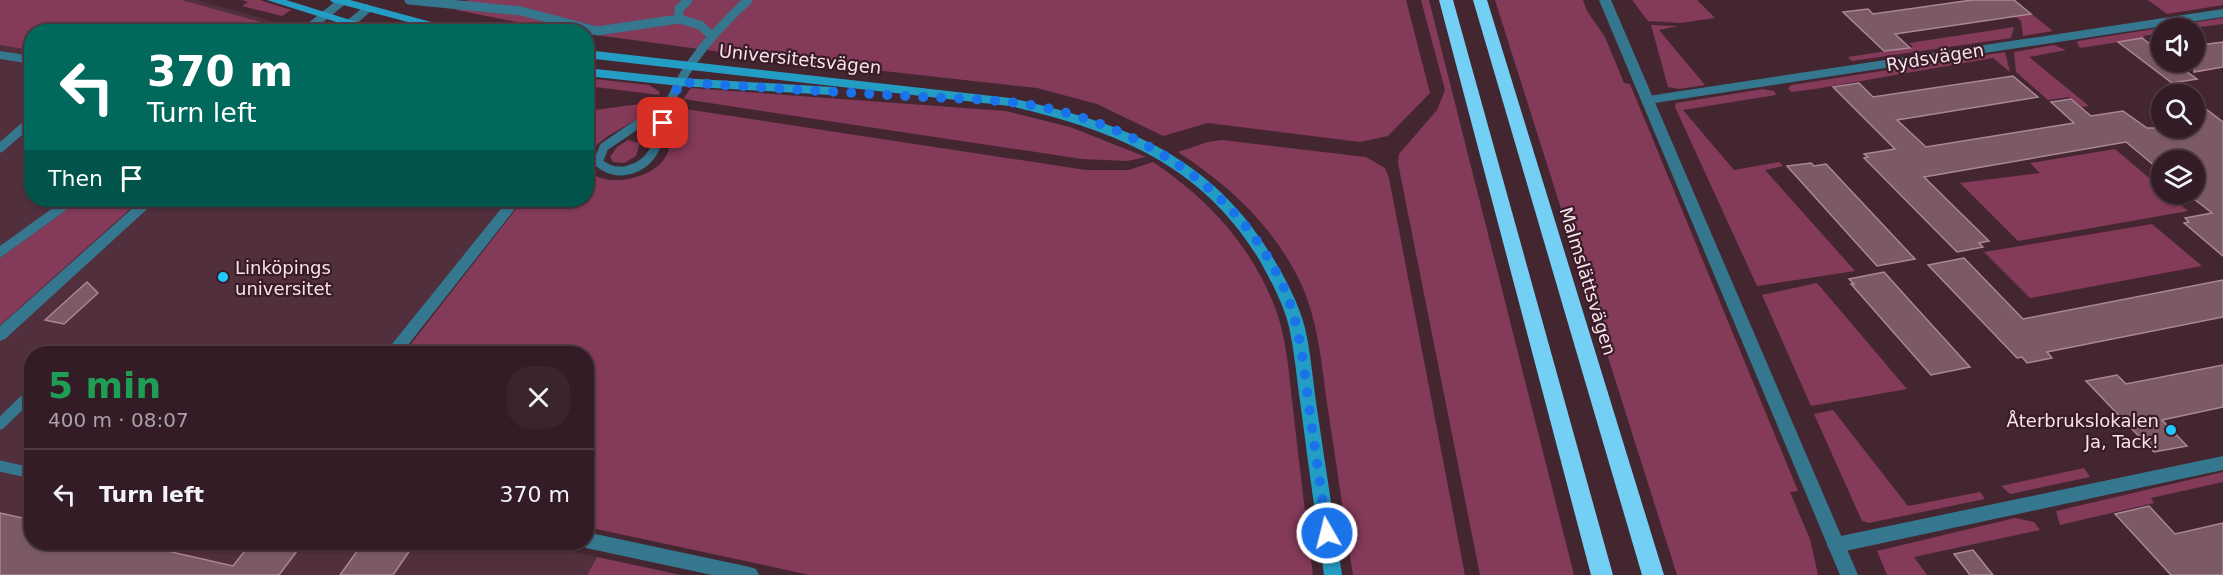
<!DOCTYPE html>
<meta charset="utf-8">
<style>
body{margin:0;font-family:"DejaVu Sans",sans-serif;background:#3b252d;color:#f1f3f6;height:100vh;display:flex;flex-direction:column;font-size:22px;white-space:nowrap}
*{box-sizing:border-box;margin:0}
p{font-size:20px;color:#a9a1a7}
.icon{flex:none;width:33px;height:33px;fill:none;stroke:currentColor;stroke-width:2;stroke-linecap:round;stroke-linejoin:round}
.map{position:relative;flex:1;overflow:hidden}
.side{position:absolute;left:24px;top:346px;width:570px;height:204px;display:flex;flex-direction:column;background:#331c25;border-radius:24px;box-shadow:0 2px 4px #0004,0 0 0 2px #4e3a42}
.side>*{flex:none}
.banner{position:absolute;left:24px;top:24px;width:570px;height:183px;border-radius:24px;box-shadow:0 2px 4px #0004,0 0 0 2px #4e3a42;background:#00695c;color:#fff;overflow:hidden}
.buttons{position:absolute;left:2151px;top:18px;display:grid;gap:12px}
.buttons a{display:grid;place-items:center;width:54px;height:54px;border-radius:50%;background:#331c25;box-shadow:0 2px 4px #0004,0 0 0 2px #4e3a42;font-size:30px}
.pin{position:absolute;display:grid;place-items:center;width:51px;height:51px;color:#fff;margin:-26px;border-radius:12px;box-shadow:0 3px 9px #0006}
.me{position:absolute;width:66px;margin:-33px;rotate:352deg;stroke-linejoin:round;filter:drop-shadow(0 0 4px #0008)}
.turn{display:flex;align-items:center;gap:21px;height:126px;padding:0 24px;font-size:27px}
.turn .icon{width:78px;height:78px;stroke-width:2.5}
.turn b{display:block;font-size:42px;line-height:51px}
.then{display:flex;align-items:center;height:57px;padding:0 24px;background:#0003;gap:12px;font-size:22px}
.round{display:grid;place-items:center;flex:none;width:63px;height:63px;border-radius:24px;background:#3b252d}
.head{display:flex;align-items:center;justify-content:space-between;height:102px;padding:0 24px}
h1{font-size:36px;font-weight:600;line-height:45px;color:#1e9e55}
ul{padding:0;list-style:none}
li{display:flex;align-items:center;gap:18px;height:90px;padding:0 24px;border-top:2px solid #4e3a42}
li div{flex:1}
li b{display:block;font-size:22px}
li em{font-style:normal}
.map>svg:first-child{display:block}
</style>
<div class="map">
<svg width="2223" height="575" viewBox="0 0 2223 575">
<rect width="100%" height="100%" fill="#442631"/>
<path fill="#522f3d" d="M0,0h197l110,31 -275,1v168h476l-124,154h-352v189h503l62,14 -10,18h-587z"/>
<g fill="#843a59">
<path d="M0,0h182l86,24 -11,8h-225l-1,18 -31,-5z"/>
<path d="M242,0h18l31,10 -9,6 -40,-10 6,-4z"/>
<path d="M468,0h938l24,93 -42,43 -28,6 -152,-19 -45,13 -66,-32 -60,-16 -279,-31 -206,-28 -96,-19z"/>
<path d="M1421,0h8l145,575h-94l-82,-412 1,-9 38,-44 8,-20z"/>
<path d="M1495,0h88l4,11 18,26 19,46 6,1 168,407 -8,1 20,47 8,36h-141z"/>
<path d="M1632,0h65l18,18 -35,5 -32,-2z"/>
<path d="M1997,0h17l39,31 -30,5 -2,-15z"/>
<path d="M2148,0h75v5l-56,9z"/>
<path d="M2223,18v6l-30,4h-31l-1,5 -18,3 2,2 -65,10 -3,-5 1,-2z"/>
<path d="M1651,25l27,1 -19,4 46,55 -26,4 -11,-2z"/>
<path d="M2014,27l-3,11 -159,23 -4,-4 65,-10 -4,-4z"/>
<path d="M2054,45l12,5 -37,7 60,49 -7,1 -13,-10 -21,3 -32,-28 -2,-20z"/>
<path d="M2005,52l5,20 -17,-14 -178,31 -23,3 -4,-3 3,-4z"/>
<path d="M586,78l63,7 11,7 -1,3 -72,-9z"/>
<path d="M691,88l315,23 64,16 76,30 -19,4 -45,-2 -399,-60z"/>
<path d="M1763,89l11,2 2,4 -93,15 51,60 45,-8 4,4 -18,4 90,101 -98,15 -82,-179 1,-4z"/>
<path d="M640,104l15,1c-20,21 -53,27 -68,52v-46z"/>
<path d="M679,108l407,62h43l24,-8c54,36 97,82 121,143 13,32 15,70 19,103 6,56 13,111 20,167h-503l-223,-48 -1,-173h-183l120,-154h63l1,-30c18,18 60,10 76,-9 10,-14 12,-37 16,-53z"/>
<path d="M628,140l12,3 -4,13 -12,7 -11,-1 -3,-5 7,-10z"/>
<path d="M1222,140l144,17 19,11 4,10 76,397h-112c-9,-57 -17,-114 -26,-172 -5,-37 -9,-80 -24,-115 -27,-60 -72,-101 -125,-136l30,-10z"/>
<path d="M2115,149l46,39 1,6h6l20,17 -170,30 -58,-58 80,-10 -10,-10z"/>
<path d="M80,200h60l-140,125v-67z"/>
<path d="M2152,224l50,42 -172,32 -46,-46z"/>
<path d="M1817,283l90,106 -96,17 -49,-111z"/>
<path d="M1833,410l75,96 72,-14 5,7 -116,24 -7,-2 -48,-107z"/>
<path d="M2084,468l6,9 -80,17 -9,-8z"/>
<path d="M2223,472v10l-72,16 3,5 -94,22 -4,-14z"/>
<path d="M2015,518l19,4 6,8 -126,27 13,18h-40l-10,-24z"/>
<path d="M597,557l84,18h-94z"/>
</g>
<g fill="#7b5965" stroke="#ab8793" stroke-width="1.5">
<path d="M1972,0h42l17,14 -136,20 15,14 -26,3 -41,-39 25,-3 5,5z"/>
<path d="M2142,38l20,15v9h11l24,17 -25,4 -54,-41z"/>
<path d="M2223,42v25l-29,5v-26z"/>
<path d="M2013,76l25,21 -141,23 29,27 148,-24 -23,-21 20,-3 20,17 32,-5 24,17h47v-28l29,22v134l-39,-33 5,-1 -4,-4 27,-5 -18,-14v-39h-32v12l-36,-30 -202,35 65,64 -10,2 4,4 -26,5 -93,-94 4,-1 -4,-3 31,-5 -62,-62 26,-4 14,14z"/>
<path d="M1811,163l3,3 12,-2 89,95 -38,7 -90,-100z"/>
<path d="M1964,258l59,61 200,-39v37l-176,35 5,6 -25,5 -5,-6 -5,1 -89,-93z"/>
<path d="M1884,272l27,30 59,65 -39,8 -80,-91h3l-5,-5z"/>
<path d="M87,282l11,11 -34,31 -19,-4z"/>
<path d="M2223,365v42l-61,13 25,26 -33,6 -68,-71 31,-6 9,9z"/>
<path d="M2149,506l26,28 48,-11v52h-52l-56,-61z"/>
<path d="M0,513l32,7v23h100l101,23 18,-23h52l-24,32h-279z"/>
<path d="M363,543h52l-22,32h-53z"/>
<path d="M1973,550l20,25h-23l-16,-21z"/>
</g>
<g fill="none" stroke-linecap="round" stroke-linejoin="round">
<g stroke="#35778f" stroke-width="9">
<path d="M409,0l112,11 76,20 82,-12 21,6 11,10"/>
<path d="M679,19v-10l9,-9"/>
<path d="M670,102c-9,26 -10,61 -42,68 -12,3 -21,0 -30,-8l6,-15z"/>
<path d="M670,102c17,-40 46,-72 78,-102"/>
<path d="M0,148l32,-28"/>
</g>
<g stroke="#35778f" stroke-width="11">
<path d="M0,424l32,-31"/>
<path d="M0,466l32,7"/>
</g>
<g fill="#35778f" fill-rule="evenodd">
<path d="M337,0l11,2 -37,30h-14z"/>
<path d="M367,4l6,4 -2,3 -24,21h-14z"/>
<path d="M2223,9v8l-575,87 -6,-4 6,-4z"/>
<path d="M0,51l32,5v8l-32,-5z"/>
<path d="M64,200h16l-80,58v-12z"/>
<path d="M142,200h15l-152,139 -5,2v-15z"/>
<path d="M508,200h14l-121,154h-17z"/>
<path d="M2223,456v14l-387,83 -6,-2 -3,-6 3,-6 6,-2z"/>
<path d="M586,532l164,35 6,2 3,6h-47l-126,-27 -8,-5h8z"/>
</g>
<path fill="#35778f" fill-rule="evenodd" d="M1599,0h12l247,575h-18z"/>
<g fill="#249dc5" fill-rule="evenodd">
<path d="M267,0h19l103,32h-21z"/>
<path d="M330,0h20l118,32h-22l-114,-30z"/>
<path d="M586,50l424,48c113,25 200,56 263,160 12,20 26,46 32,70 6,26 8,54 12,81 8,55 17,111 25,166h-18c-8,-56 -16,-111 -23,-167 -4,-26 -6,-54 -12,-81 -5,-22 -18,-46 -29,-66 -57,-96 -145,-131 -250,-155l-424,-48z"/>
<path d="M586,68l94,10 152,9 6,4 -6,4 -152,-9 -94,-10z"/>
</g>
<g fill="#73cff3" fill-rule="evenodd">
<path d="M1439,0h14l160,575h-22z"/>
<path d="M1473,0h14l177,575h-22z"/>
</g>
</g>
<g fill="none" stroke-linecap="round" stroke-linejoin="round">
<path stroke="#1a73e8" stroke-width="10" stroke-dasharray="0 18" d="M663,123l17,-41c69,5 139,9 209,13 40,3 80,3 120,7 112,12 227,80 274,184 16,35 20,75 25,113 6,45 13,89 19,134"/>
</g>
<g fill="#1ec9fd" stroke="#391c27" stroke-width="2">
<circle cx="223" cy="277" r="6"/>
<circle cx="2171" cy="430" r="6"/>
</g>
<g text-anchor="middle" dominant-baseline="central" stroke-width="4.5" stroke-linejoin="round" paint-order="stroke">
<g font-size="18" fill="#f8e3ea" stroke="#391c27">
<text transform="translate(1935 57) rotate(-9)">Rydsvägen</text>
<text transform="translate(800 59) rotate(6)">Universitetsvägen</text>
<text transform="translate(1588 281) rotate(73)">Malmslättsvägen</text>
</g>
<g font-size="18" fill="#f8e3ea" stroke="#391c27" text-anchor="start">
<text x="235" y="267">Linköpings<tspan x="235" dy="21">universitet</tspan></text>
<text x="2159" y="420" text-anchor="end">Återbrukslokalen<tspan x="2159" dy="21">Ja, Tack!</tspan></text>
</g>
</g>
</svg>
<div class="buttons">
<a><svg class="icon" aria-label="sound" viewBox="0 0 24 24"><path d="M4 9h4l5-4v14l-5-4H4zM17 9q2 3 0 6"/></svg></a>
<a><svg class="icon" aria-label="search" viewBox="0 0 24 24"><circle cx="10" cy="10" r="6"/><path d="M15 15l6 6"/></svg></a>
<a><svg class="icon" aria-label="layers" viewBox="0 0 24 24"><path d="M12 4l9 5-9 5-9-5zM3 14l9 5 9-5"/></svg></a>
</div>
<div class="pin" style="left:663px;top:123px;background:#d93025"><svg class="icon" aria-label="arrive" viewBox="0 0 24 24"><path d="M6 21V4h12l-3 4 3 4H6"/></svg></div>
<svg class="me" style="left:1327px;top:533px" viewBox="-20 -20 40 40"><circle r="17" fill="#1a73e8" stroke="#fff" stroke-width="3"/><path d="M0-11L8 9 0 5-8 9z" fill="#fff"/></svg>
<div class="banner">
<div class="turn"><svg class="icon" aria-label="left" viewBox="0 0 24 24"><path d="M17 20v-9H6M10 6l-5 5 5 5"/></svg><div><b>370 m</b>Turn left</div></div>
<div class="then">Then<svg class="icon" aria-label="arrive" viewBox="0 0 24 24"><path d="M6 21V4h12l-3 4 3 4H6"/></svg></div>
</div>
<section class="side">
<div class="head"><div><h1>5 min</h1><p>400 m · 08:07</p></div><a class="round"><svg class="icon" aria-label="close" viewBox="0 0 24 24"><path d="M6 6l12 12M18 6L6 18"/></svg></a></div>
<ul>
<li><svg class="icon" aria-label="left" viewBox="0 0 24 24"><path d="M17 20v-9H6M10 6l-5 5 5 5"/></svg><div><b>Turn left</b></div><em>370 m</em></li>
</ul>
</section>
</div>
